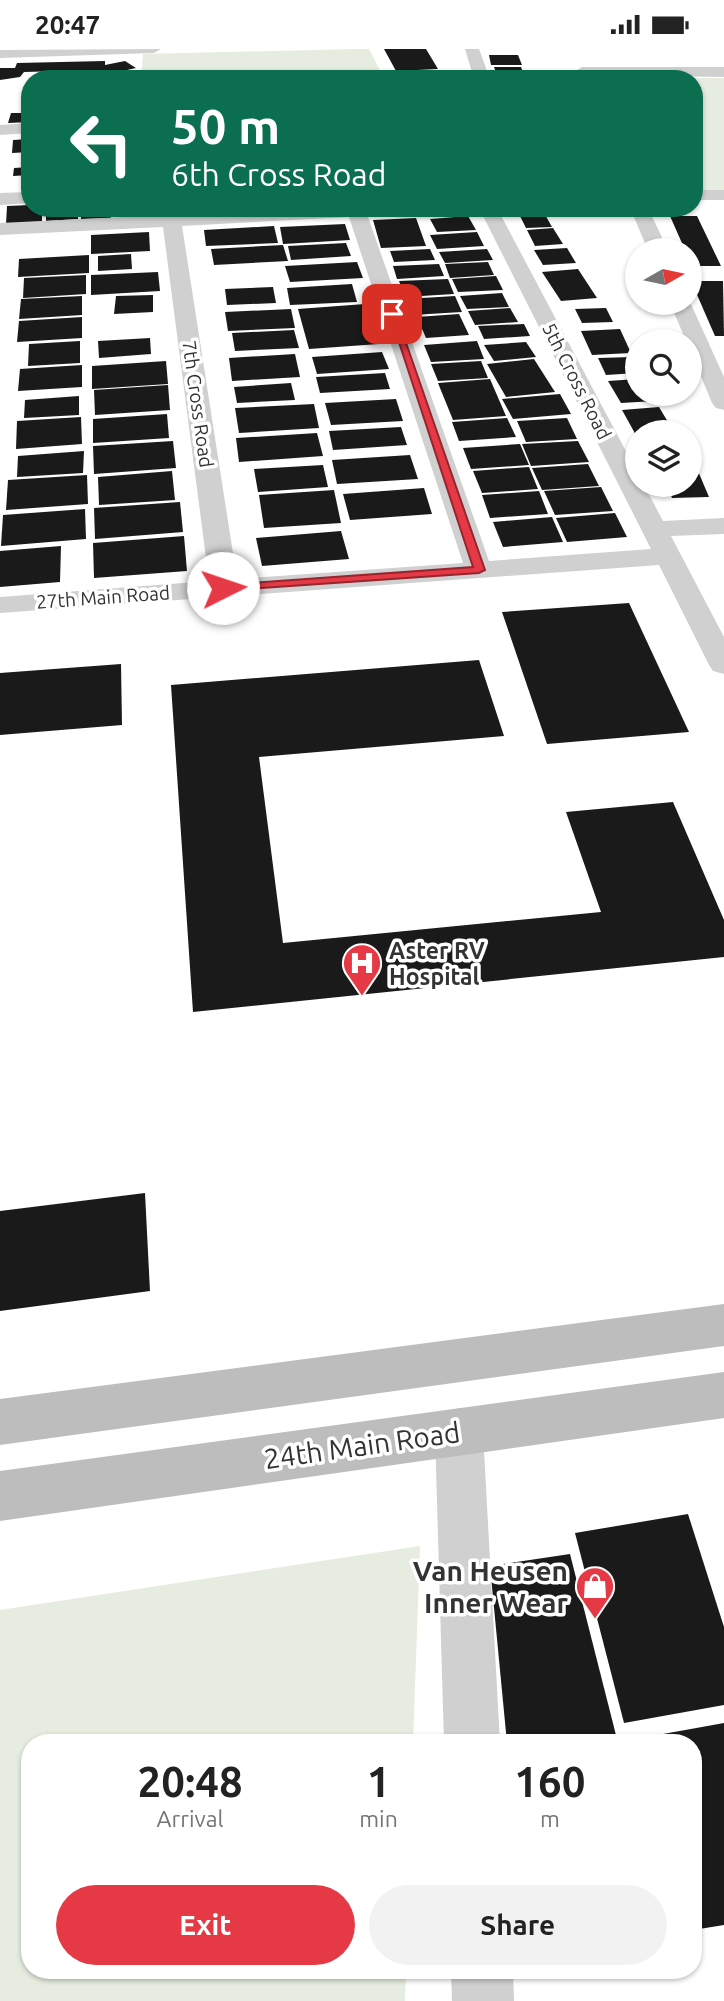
<!DOCTYPE html>
<style>
body{margin:0;font-family:Ubuntu,sans-serif;background:#f2f2f2;color:#222;height:100vh;display:flex;flex-direction:column;font-size:26px;white-space:nowrap}
*{box-sizing:border-box;margin:0}
p{font-size:23px;color:#767676}
.icon{flex:none;width:38px;height:38px;fill:none;stroke:currentColor;stroke-width:2;stroke-linecap:round;stroke-linejoin:round}
.map{position:relative;flex:1;overflow:hidden}
.details{position:absolute;left:21px;top:1685px;width:681px;height:245px;display:flex;flex-direction:column;background:#fff;border-radius:28px;box-shadow:0 2px 5px #0004}
.details>*{flex:none}
.banner{position:absolute;left:21px;top:21px;width:682px;height:147px;border-radius:28px;box-shadow:0 2px 5px #0004;background:#0b6e4f;color:#fff;overflow:hidden}
.needle{width:46px;rotate:81deg}
.controls{position:absolute;left:625px;top:189px;display:grid;gap:14px}
.controls a{display:grid;place-items:center;width:77px;height:77px;border-radius:50%;background:#fff;box-shadow:0 2px 5px #0004;font-size:35px}
.pin{position:absolute;display:grid;place-items:center;width:60px;height:60px;color:#fff;margin:-30px;border-radius:14px;box-shadow:0 4px 10px #0006}
.me{position:absolute;width:77px;margin:-38px;rotate:86deg;stroke-linejoin:round;filter:drop-shadow(0 0 5px #0008)}
.turn{display:flex;align-items:center;gap:24px;height:147px;padding:0 35px;font-size:32px}
.turn .icon{width:91px;height:91px;stroke-width:2.5}
.turn b{display:block;font-size:49px;line-height:60px}
.eta{display:flex;justify-content:space-evenly;align-items:center;height:119px;text-align:center}
.eta b{font-size:42px;font-weight:700;line-height:49px}
.primary-button{display:flex;gap:14px;margin-top:auto;padding:14px 35px}
.primary-button a{flex:1;height:80px;border-radius:42px;background:#e63946;color:#fff;font-size:28px;font-weight:700;line-height:80px;text-align:center}
.primary-button a+a{background:#f2f2f2;color:#222}
.status{display:flex;justify-content:space-between;align-items:center;height:49px;padding:0 35px;background:#fff;direction:ltr}
.status svg{height:19px;fill:currentColor}
.map>svg:first-child{display:block}
</style>
<div class="status"><b>20:47</b><svg viewBox="0 0 49 12"><path d="M0 12V9h3v3zM5 12V6h3v6zM10 12V3h3v9zM15 12V0h3v12zM26 1h20v11H26zM47 4h2v5h-2z"/></svg></div>
<div class="map">
<svg width="724" height="1952" viewBox="0 0 724 1952">
<rect width="100%" height="100%" fill="#fff"/>
<g fill="#e6ecdf">
<path d="M357,0h12l13,25 85,-4 3,9h-329l2,-25z"/>
<path d="M544,29h180v112h-29v-111z"/>
<path d="M420,1497l-7,197h-383v228h376l-1,30h-405v-391z"/>
</g>
<g fill="#1a1a1a">
<path d="M384,0h42l12,20 -42,2z"/>
<path d="M489,6h29l4,10h-31z"/>
<path d="M105,12v4l20,-4 11,7 -9,2 -1,9h-27l2,-9 -77,2 -4,5 -20,3v-12h15l2,-5z"/>
<path d="M494,18h27l3,8h-27z"/>
<path d="M11,64h19v9l-22,1z"/>
<path d="M30,90v13l-18,1 1,-13z"/>
<path d="M30,118v8l-17,1 1,-8z"/>
<path d="M30,156v3h12v14l-36,2 1,-18z"/>
<path d="M46,159h32v11l-32,2z"/>
<path d="M81,159h30v10l-30,1z"/>
<path d="M113,159h32l1,7 -32,2z"/>
<path d="M151,159h33l1,6 -34,2z"/>
<path d="M186,159h29l1,4 -29,2z"/>
<path d="M543,162l9,16 -26,1 -8,-16z"/>
<path d="M468,167l8,14 -39,2 -7,-13z"/>
<path d="M670,167h27l24,50h-29l-2,-16h-5z"/>
<path d="M416,169l10,28 -45,2 -8,-28z"/>
<path d="M345,175l5,16 -67,4 -3,-17z"/>
<path d="M274,177l4,17 -72,3 -2,-16z"/>
<path d="M553,179l10,16 -28,2 -8,-16z"/>
<path d="M149,183l1,19 -59,3v-19z"/>
<path d="M477,183l7,14 -47,3 -7,-14z"/>
<path d="M346,194l5,13 -60,4 -3,-14z"/>
<path d="M283,196l5,16 -74,4 -3,-16z"/>
<path d="M567,199l9,15 -33,2 -9,-15z"/>
<path d="M430,200l5,11 -41,2 -4,-11z"/>
<path d="M487,200l6,11 -48,3 -6,-11z"/>
<path d="M131,205l1,15 -34,2v-15z"/>
<path d="M89,206v18l-71,4 1,-18z"/>
<path d="M357,213l6,16 -73,4 -5,-16z"/>
<path d="M488,213l6,13 -44,3 -5,-14z"/>
<path d="M439,215l5,12 -47,3 -4,-13z"/>
<path d="M578,220l19,29 -36,3 -19,-29z"/>
<path d="M158,223l2,19 -69,4v-20z"/>
<path d="M86,226v19l-63,4 1,-20z"/>
<path d="M496,227l7,14 -45,2 -6,-13z"/>
<path d="M448,230l6,15 -49,3 -6,-16z"/>
<path d="M691,232h32l1,55h-9z"/>
<path d="M352,235l5,18 -67,3 -3,-17z"/>
<path d="M273,238l3,16 -49,2 -2,-16z"/>
<path d="M502,244l7,14 -42,2 -7,-13z"/>
<path d="M153,246v17l-39,2 2,-18z"/>
<path d="M82,247v19l-63,4 2,-20z"/>
<path d="M455,247l7,16 -50,3 -6,-16z"/>
<path d="M365,255l14,40 -70,5 -11,-40z"/>
<path d="M510,259l8,14 -43,3 -7,-14z"/>
<path d="M606,259l7,14 -31,1 -7,-14z"/>
<path d="M291,260l4,19 -67,3 -3,-19z"/>
<path d="M459,265l10,21 -43,3 -9,-21z"/>
<path d="M82,268v21l-65,4 2,-21z"/>
<path d="M524,275l6,12 -46,3 -6,-13z"/>
<path d="M620,280l11,24 -39,2 -11,-24z"/>
<path d="M294,281l5,18 -64,3 -3,-18z"/>
<path d="M150,289l1,16 -52,4 -1,-17z"/>
<path d="M80,292v22l-52,3 1,-22z"/>
<path d="M477,292l7,18 -53,3 -7,-17z"/>
<path d="M526,293l10,15 -42,4 -10,-16z"/>
<path d="M382,303l7,17 -72,5 -5,-17z"/>
<path d="M295,305l5,23 -68,4 -3,-23z"/>
<path d="M632,308l5,16 -31,2 -8,-17z"/>
<path d="M534,310l21,33 -49,5 -19,-33z"/>
<path d="M166,312l2,23 -76,5v-23z"/>
<path d="M481,312l7,17 -50,3 -7,-17z"/>
<path d="M82,316v22l-64,4 2,-22z"/>
<path d="M385,324l5,16 -70,4 -4,-16z"/>
<path d="M490,330l16,37 -53,4 -15,-37z"/>
<path d="M637,330v15h14l4,7 -34,2 -13,-22z"/>
<path d="M291,334l4,17 -58,3 -3,-16z"/>
<path d="M168,336l2,25 -75,5 -1,-25z"/>
<path d="M560,345l11,20 -58,5 -11,-20z"/>
<path d="M79,347v19l-55,3 1,-18z"/>
<path d="M396,350l7,22 -72,4 -6,-22z"/>
<path d="M314,355l5,24 -80,5 -4,-25z"/>
<path d="M659,358l15,25h-37v5l-15,-27z"/>
<path d="M167,365l2,24 -76,5v-24z"/>
<path d="M81,368l1,27 -66,5 1,-28z"/>
<path d="M507,369l9,19 -57,4 -7,-19z"/>
<path d="M567,369l10,21 -51,3 -9,-21z"/>
<path d="M401,378l6,18 -74,5 -4,-19z"/>
<path d="M317,384l6,23 -84,6 -3,-24z"/>
<path d="M173,392l3,27 -82,6 -1,-28z"/>
<path d="M578,392l11,21 -58,4 -9,-22z"/>
<path d="M520,395l9,21 -58,4 -8,-21z"/>
<path d="M84,402l-1,22 -66,4 1,-21z"/>
<path d="M410,406l8,24 -81,5 -5,-24z"/>
<path d="M588,415l11,22 -57,4 -10,-22z"/>
<path d="M690,415h5l14,33 -37,1 -5,-13h23z"/>
<path d="M323,416l5,22 -70,5 -4,-23z"/>
<path d="M529,418l9,22 -56,4 -9,-22z"/>
<path d="M172,422l3,29 -76,5 -1,-28z"/>
<path d="M87,426l1,29 -82,6 2,-30z"/>
<path d="M601,438l12,24 -58,4 -11,-24z"/>
<path d="M424,439l8,26 -82,6 -7,-26z"/>
<path d="M334,441l7,33 -77,5 -5,-33z"/>
<path d="M539,442l9,23 -58,4 -8,-23z"/>
<path d="M180,453l3,30 -88,7 -1,-31z"/>
<path d="M85,460l1,30 -85,7 2,-31z"/>
<path d="M615,464l12,24 -60,5 -11,-24z"/>
<path d="M552,468l11,25 -60,5 -10,-25z"/>
<path d="M341,482l8,28 -87,7 -6,-28z"/>
<path d="M184,487l3,35 -93,7 -1,-35z"/>
<path d="M61,497l-1,36 -60,5v-36z"/>
<path d="M629,554l60,129 -142,12 -45,-132z"/>
<path d="M479,611l25,76 -245,21 24,186 318,-31 -35,-100 107,-10 51,118v37l-531,55 -22,-327z"/>
<path d="M121,615l1,61 -122,10v-62z"/>
<path d="M145,1144l5,98 -150,20v-100z"/>
<path d="M688,1465l36,113v78l-100,18 -49,-190z"/>
<path d="M570,1505l48,189h-111l-17,-177z"/>
<path d="M724,1674v202l-31,5v-187h-51l-1,-5z"/>
</g>
<g fill="none" stroke-linecap="round" stroke-linejoin="round">
<g fill="#d0d0d0" fill-rule="evenodd">
<path d="M161,0l-7,4 -154,5v-8z"/>
<path d="M465,0h14l11,30h-16z"/>
<path d="M582,18h142v10l-147,-2 -3,-3z"/>
<path d="M30,74v10l-30,2v-10z"/>
<rect x="695" y="141" width="29" height="10"/>
<path d="M30,143v11l-30,2v-12z"/>
<path d="M309,159h129l-9,6 -61,3 121,344 162,-12 -172,-341h18l140,264v13h7l19,36 61,-3v16l-53,2 53,101v37l-11,-3 -4,-6 -50,-100 -659,48v-16l209,-16 -46,-354 -163,8v-12zM349,168l114,346 -226,16 -55,-353z"/>
<path d="M630,159h18l20,42h-20z"/>
<path d="M690,253l34,75v33l-8,-2 -4,-5 -22,-53v-9h-4l-16,-38z"/>
<path d="M459,1359l17,7 7,17 17,311h-56l-9,-311 7,-17z"/>
<path d="M451,1922h62l1,30h-62z"/>
</g>
<g fill="#bdbdbd" fill-rule="evenodd">
<path d="M724,1255v42l-724,99v-46z"/>
<path d="M724,1323v46l-724,103v-50z"/>
</g>
</g>
<path fill="#e63946" stroke="#96252e" stroke-width="2" d="M389,263l7,2 89,256 -6,3 -260,18 -1,-3 5,-3 250,-18z"/>
<defs>
<g id="hospital-pin" transform="scale(2.0125)"><path d="M0 17L-7.5 6A9.5 9.5 0 1 1 7.5 6Z" fill="#e63946" stroke="#fff"/><path d="M-5-5h3v3.5h4V-5h3V5h-3V1.5h-4V5h-3Z" fill="#fff"/></g>
<g id="shop-pin" transform="scale(2.0125)"><path d="M0 17L-7.5 6A9.5 9.5 0 1 1 7.5 6Z" fill="#e63946" stroke="#fff"/><path d="M-5-2.5h2.3a2.7 3.5 0 0 1 5.4 0H5L5.5 6h-11ZM-1.5-2.5h3a1.5 2.3 0 0 0-3 0Z" fill="#fff"/></g>
</defs>
<g fill-rule="evenodd">
<use href="#hospital-pin" x="362" y="914"/>
<use href="#shop-pin" x="595" y="1537"/>
</g>
<g text-anchor="middle" dominant-baseline="central" stroke-width="7" stroke-linejoin="round" paint-order="stroke">
<g font-size="19" fill="#333" stroke="#fff">
<text transform="translate(577 332) rotate(63)">5th Cross Road</text>
<text transform="translate(198 355) rotate(82)">7th Cross Road</text>
<text transform="translate(103 548) rotate(-4)">27th Main Road</text>
</g>
<g font-size="23" font-weight="bold" fill="#333" stroke="#fff" text-anchor="start">
<text x="389" y="901">Aster RV<tspan x="389" dy="26">Hospital</tspan></text>
</g>
<g font-size="28" fill="#333" stroke="#fff">
<text transform="translate(362 1396) rotate(-8)">24th Main Road</text>
</g>
<g font-size="28" font-weight="bold" fill="#333" stroke="#fff" text-anchor="end">
<text x="568" y="1521">Van Heusen<tspan x="568" dy="32">Inner Wear</tspan></text>
</g>
</g>
</svg>
<div class="controls">
<a><svg class="needle" viewBox="-14 -14 28 28"><path d="M0-13l5 13h-10z" fill="#e53935"/><path d="M0 13l5-13h-10z" fill="#767676"/></svg></a>
<a><svg class="icon" aria-label="search" viewBox="0 0 24 24"><circle cx="10" cy="10" r="6"/><path d="M15 15l6 6"/></svg></a>
<a><svg class="icon" aria-label="layers" viewBox="0 0 24 24"><path d="M12 4l9 5-9 5-9-5zM3 14l9 5 9-5"/></svg></a>
</div>
<div class="pin" style="left:392px;top:265px;background:#d93025"><svg class="icon" aria-label="arrive" viewBox="0 0 24 24"><path d="M6 21V4h12l-3 4 3 4H6"/></svg></div>
<svg class="me" style="left:223px;top:539px" viewBox="-20 -20 40 40"><circle r="19" fill="#fff"/><path d="M0-13L10 11 0 6-10 11z" fill="#e63946"/></svg>
<div class="banner">
<div class="turn"><svg class="icon" aria-label="left" viewBox="0 0 24 24"><path d="M17 20v-9H6M10 6l-5 5 5 5"/></svg><div><b>50 m</b>6th Cross Road</div></div>
</div>
<section class="details">
<div class="eta">
<div><b>20:48</b><p>Arrival</p></div>
<div><b>1</b><p>min</p></div>
<div><b>160</b><p>m</p></div>
</div>
<div class="primary-button"><a>Exit</a><a>Share</a></div>
</section>
</div>
